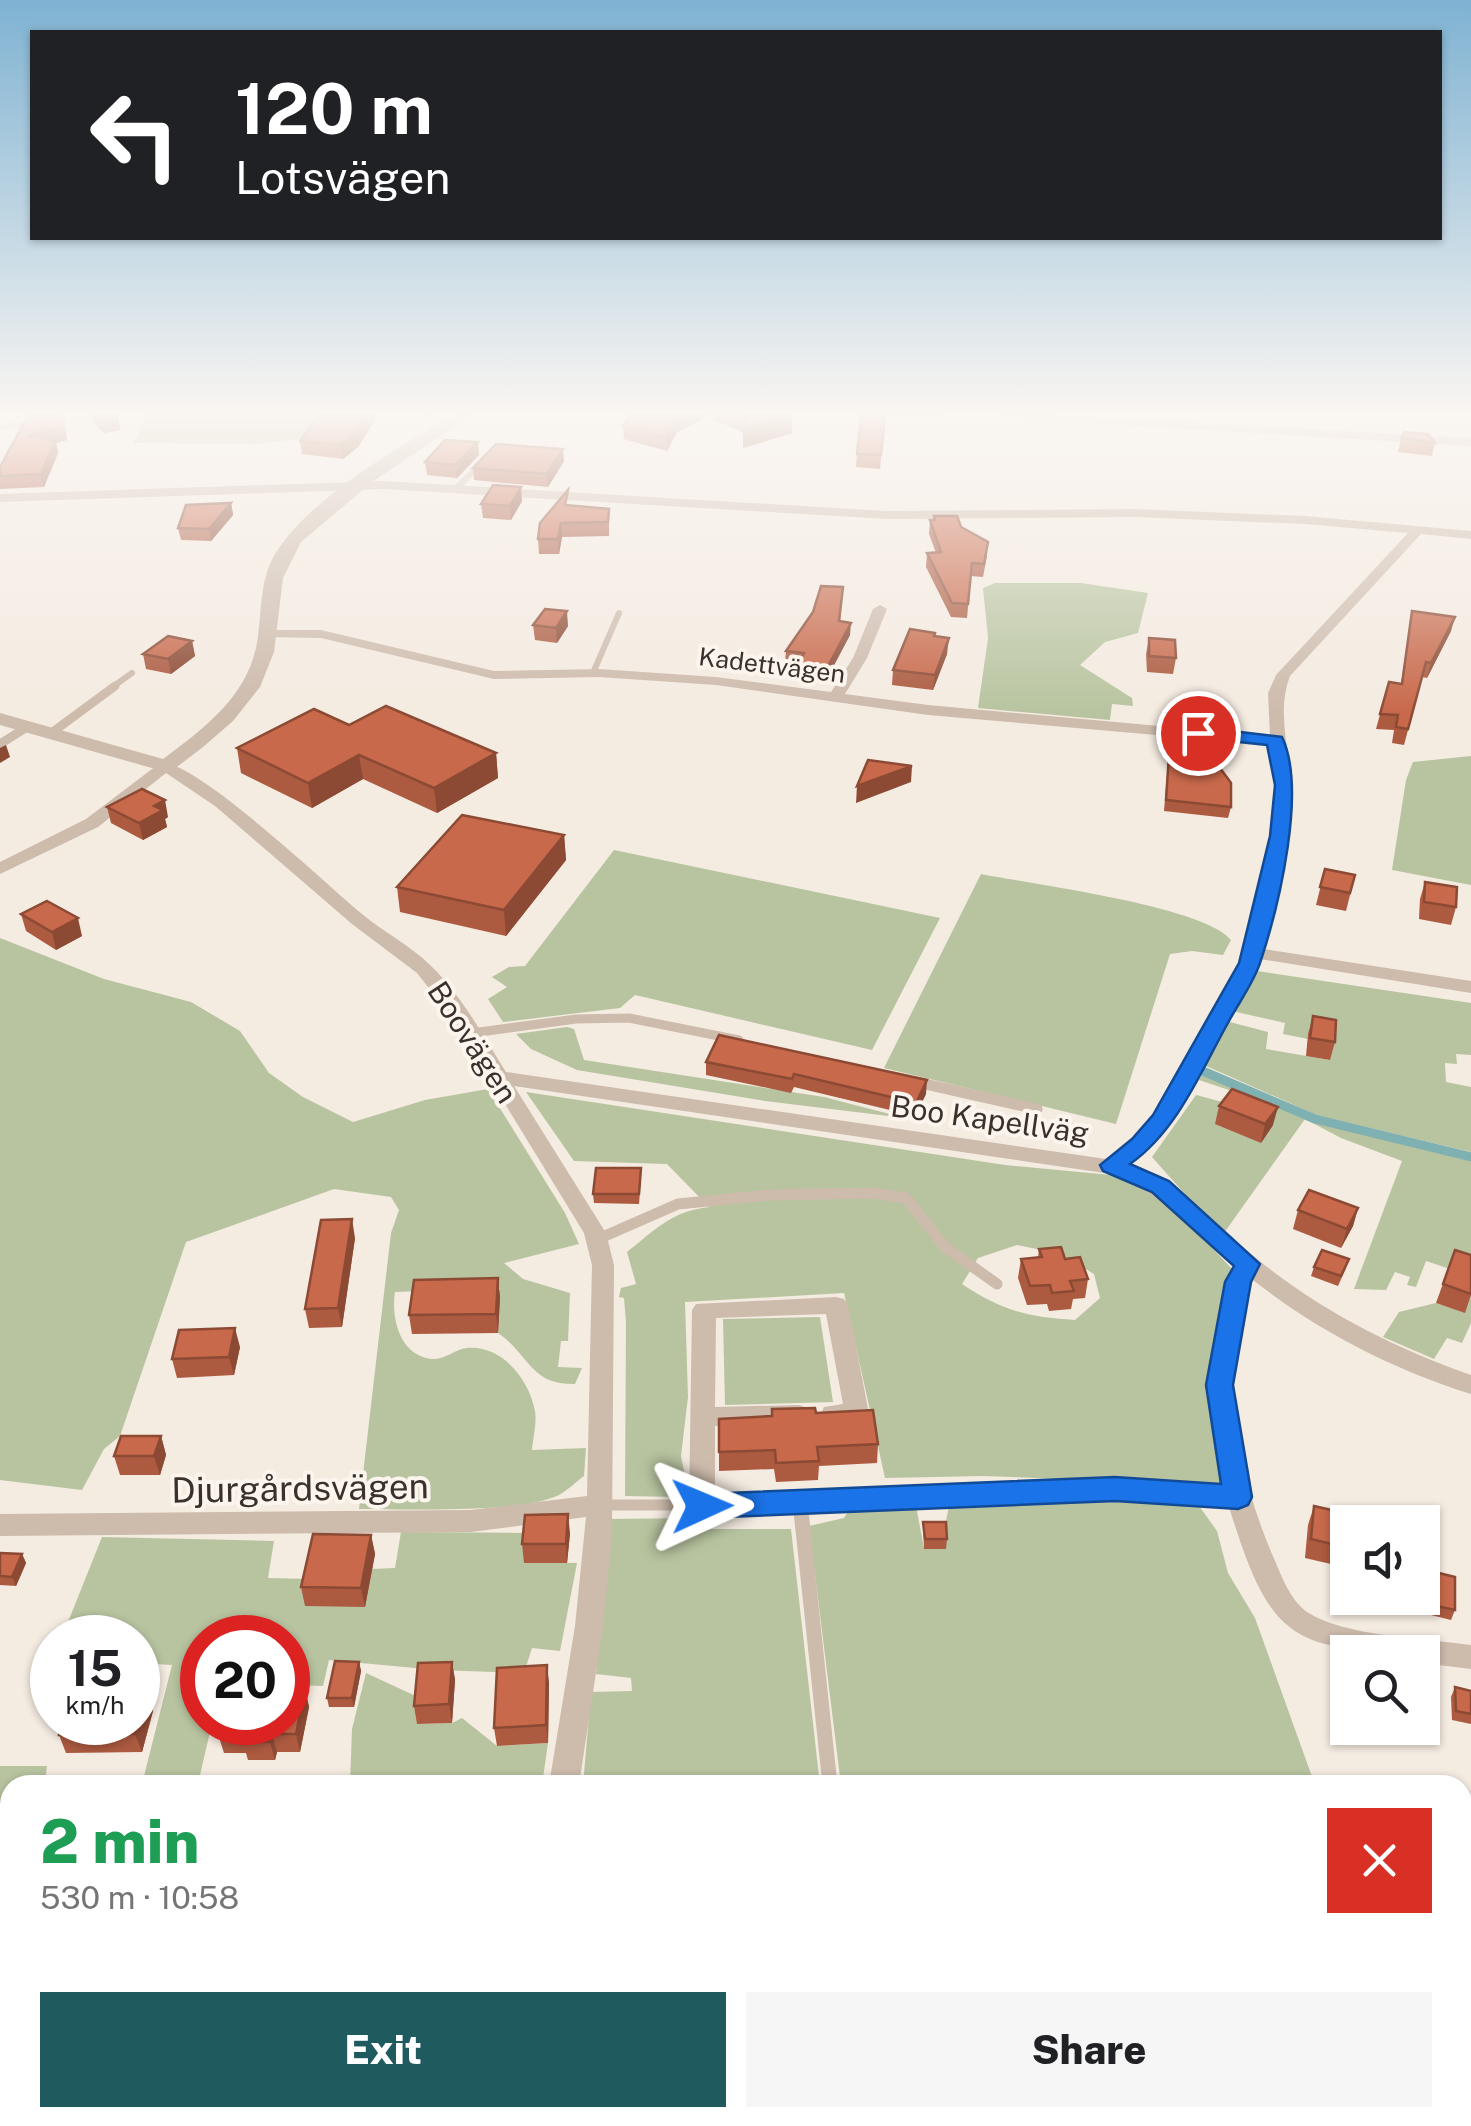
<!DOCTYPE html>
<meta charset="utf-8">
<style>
body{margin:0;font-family:"Public Sans",sans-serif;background:#f6f6f6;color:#202124;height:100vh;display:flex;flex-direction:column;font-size:38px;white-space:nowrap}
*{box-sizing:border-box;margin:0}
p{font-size:32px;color:#757577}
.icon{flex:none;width:55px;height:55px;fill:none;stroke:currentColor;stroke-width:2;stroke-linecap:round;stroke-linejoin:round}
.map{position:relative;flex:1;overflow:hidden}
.drawer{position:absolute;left:0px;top:1775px;width:1472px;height:352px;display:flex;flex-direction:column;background:#fff;border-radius:30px 30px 0 0;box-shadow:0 2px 8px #0004}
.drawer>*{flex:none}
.top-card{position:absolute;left:30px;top:30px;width:1412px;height:210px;border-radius:0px;box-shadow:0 2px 8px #0004;background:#202124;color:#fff;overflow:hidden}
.controls{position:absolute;left:1330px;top:1505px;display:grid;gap:20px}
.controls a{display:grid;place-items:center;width:110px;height:110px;border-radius:0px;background:#fff;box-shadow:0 2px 8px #0004;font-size:50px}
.speed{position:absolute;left:30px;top:1615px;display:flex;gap:20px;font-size:50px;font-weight:700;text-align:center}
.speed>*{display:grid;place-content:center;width:130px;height:130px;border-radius:50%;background:#fff;box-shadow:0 2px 8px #0004;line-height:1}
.speed small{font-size:25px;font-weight:400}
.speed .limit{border:15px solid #d22;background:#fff;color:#111}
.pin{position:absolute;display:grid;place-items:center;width:85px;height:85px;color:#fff;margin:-42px;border:5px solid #fff;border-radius:50%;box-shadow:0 2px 10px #0007}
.me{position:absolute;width:110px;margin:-55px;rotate:89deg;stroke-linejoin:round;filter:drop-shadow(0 0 8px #0008)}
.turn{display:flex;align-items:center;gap:35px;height:210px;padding:0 40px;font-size:45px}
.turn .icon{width:130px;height:130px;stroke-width:2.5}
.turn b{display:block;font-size:70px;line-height:85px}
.round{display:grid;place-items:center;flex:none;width:105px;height:105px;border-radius:0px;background:#f6f6f6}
.summary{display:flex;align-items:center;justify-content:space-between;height:170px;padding:0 40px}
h1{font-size:60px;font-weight:800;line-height:75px;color:#1e9e55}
.primary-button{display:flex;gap:20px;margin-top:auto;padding:20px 40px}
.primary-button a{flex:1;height:115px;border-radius:0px;background:#1f5a5e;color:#fff;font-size:40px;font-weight:800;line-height:115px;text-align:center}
.primary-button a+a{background:#f6f6f6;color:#202124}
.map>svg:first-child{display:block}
</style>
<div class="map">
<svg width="1471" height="2126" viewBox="0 0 1471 2126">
<rect width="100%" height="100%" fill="#f4ebe1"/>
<g fill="#b8c4a0" fill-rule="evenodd">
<path d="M141,415h169l4,3 4,18 -58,8 -127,-1 11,-21z"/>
<path d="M995,583h86l67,10 -10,40 -33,9 -25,23 52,33 1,8 -21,-2 -2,16 -132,-12 10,-70 -5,-50z"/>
<path d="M1471,756v129l-79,-15 14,-90 7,-18z"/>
<path d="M614,850l326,68 -68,132 -237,-55 -15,13 -117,14 -15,-23 19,-12 -15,-10 17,-10 16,-1z"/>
<path d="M981,874c49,10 223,32 250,66l-8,15 -31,-4 -22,3 -54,170 -232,-56z"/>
<path d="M0,938l104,41 87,23 49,29 29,42 34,24 50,25 72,-22 63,-11 77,124 14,31 -75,19 19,16 47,14 -2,48h-7l-3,26 24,1 -7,16c-45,1 -45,-29 -77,-51l2,-45 -105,4c-4,25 4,63 36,67 15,1 23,-10 36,-11 35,-3 62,31 68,63 2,11 -2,27 -3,39l54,-2 -2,28c-8,6 -16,14 -25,19 -39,19 -154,14 -200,14l32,-276 8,-23 -8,-13 -57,-8 -148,53 -66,194 -16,13 -22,41 -82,-10z"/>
<path d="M1257,971l214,32v52l-15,-1 1,10 -12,-1 1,19 25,5v65l-152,-36 -115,-51 22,-44 42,11 -2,17 64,11 -21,-26 -1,5 -25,-5 2,-11 -53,-12z"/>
<path d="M567,1027l7,2 10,31 240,37 81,21 -140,-17 -188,-31 -46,-21 -15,-15z"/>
<path d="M1202,1075l102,44 167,40v117l-45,-15 -10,26 -9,-2 3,-8 -15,-5 -9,18 -32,-1 48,-128 -61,-23 -36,-19 -81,114 -17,-14 -55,-62 44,-62 34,9 5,-12 -36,-12z"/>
<path d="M526,1092l479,73 116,11 55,33 56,60 -16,59 -8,59 13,98 -238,-9 -98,2 -41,-185 -159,9 3,95 -7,59 7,35 -10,6 -53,-1 1,-174 -2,-24 -5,-1 2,-9 15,-4 -9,-32c29,-23 45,-41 82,-45l-42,-43 -93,-3zM1017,1245l44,9 33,20 6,24 -25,22c-47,-3 -73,-9 -113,-36l16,-26z"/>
<path d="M1471,1294v29l-9,20 -15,-5 -13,21 -51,-22 16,-25 37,-9 28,9z"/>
<path d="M820,1317l13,85 -108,3 -2,-86z"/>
<path d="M1099,1495l98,8 20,28 11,42 27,45 60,167h-474l-32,-259 35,-8 7,-11 65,-1 8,42 20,-17 6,-30z"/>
<path d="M693,1518l1,11h97l29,256h-237l8,-93 41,-1 -1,-13 -35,-4 14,-155z"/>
<path d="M401,1532l126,1 -2,29 52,1 -17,88 -28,-3 -8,25 -88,-3 -107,-10 -6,26 -35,-1v-47h-86v84l10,1 -14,61 36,1h-224v128l-10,-1v-146h47l-2,17 98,-3 29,-115 -34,-2v-25l-76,-1 40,-100 172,4 -6,37 43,1 53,27 8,-37 23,-1z"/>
<path d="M366,1673l54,25 -2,26 34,-1 10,-5 35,28 51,-3 -6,42h-192l2,-56z"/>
<path d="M595,2118h260l1,8h-258z"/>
<path d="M881,2118h351l-2,8h-348z"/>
</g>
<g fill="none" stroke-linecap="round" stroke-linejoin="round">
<path stroke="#7fb0b2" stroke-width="9" d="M1205,1072l110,47 156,38"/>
<g stroke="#cdbbac" stroke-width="6">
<path d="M53,421l34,-1"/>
<path d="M0,427l36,-4"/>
<path d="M456,489l27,-28"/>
<path d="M593,673l26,-60"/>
<path d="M111,688l21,-15"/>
</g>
<g stroke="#cdbbac" stroke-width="9">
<path d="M50,734l65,-48"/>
<path d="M0,744l27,-17"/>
<path d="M472,1033l104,-14 53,-1 110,22"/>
</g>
<g stroke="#cdbbac" stroke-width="11">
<path d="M916,1082l121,27"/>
<path d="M598,1239l80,-35 91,-9 103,-2 34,5 39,49 52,37"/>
<path d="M603,1505h197l1,9"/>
</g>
<g stroke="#cdbbac" stroke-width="15">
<path d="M801,1511l29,274"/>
<path d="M871,2118l1,8"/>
</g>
<g fill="#cdbbac" fill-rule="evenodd">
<path d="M426,415h11l2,2 -6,3z"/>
<path d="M854,415h95l-6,3h-83z"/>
<path d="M998,415h58l415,23v8l-467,-28z"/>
<path d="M383,481l504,30 249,-2 169,7 166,15v8l-50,-5 -131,142c-17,45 7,91 2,137 -4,45 -19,92 -28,136l207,32v12l-211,-34c-32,58 -79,168 -130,204 50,23 85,62 127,96 64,52 137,89 214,116v19c-79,-25 -153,-63 -218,-114 -36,88 -17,189 19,274 9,20 17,45 35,58 36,24 120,27 164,33v24l-49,-6v-11c-134,0 -153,-17 -193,-145l-114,-8 -315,16 -9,-3 -4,-7 4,-7 9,-3 315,-16 108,7c-17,-76 -18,-147 13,-220l-70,-62 -48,-29 -604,-89 92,147 8,32 -2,270 -9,91 -24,159h-30l26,-159 11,-109 -115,15 -471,4v-22l471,-4 116,-14 5,-231 -8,-32 -132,-216 -35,-44 -65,-49 -137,-118 -49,-33 -68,54 -98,47v-12l86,-43 74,-56c34,-5 169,124 202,151 21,18 48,31 68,51 31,29 53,71 76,107l600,87 28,-19 20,-24 91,-163 31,-138 1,-30 -6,-40 -343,-30 -212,-30 -117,-8 -105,2 -173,-41 -54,-1 -5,-1v-6h59l173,41 105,-2 117,8 115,15 22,-34 20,-49 7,-4 7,4 -20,49 -22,36 83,11 342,31 -2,-43 8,-18 132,-142 -103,-9 -169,-7 -249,2 -504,-30 -383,13v-8z"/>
<path d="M836,1297l8,2 4,6 21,109 -3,7 -9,3 -33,-3 -3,-7 3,-7 19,-3 -17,-90 -110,4 -1,89 84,-2 9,3 3,7 -3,7 -9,3 -84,1v80l-4,7 -9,3 -9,-3 -4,-7 3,-196 4,-6z"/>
<path d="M554,2118h34l2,8h-34z"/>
</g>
<path fill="#cdbbac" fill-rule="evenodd" d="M455,415h17l-100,67 -71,60 -18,36 -9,74 -14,35 -27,34 -30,26 -30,23h-14l-159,-45v-12l163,46c43,-32 88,-65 95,-123 4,-27 2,-57 17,-82 34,-55 124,-108 180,-139z"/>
</g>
<g fill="#ac5a40">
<path d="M88,415h30l2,15 -16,3 -11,-10 -2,-8z"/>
<path d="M630,415h81l-34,17 -10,19 -43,-12 -1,-13z"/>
<path d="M712,415h80v18l-49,15v-16l-31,-13z"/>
<path d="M63,416l4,24 -11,3 2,10 -14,34 -44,2v-22z"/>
<path d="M885,417l-5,52 -24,-2 1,-13z"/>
<path d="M1401,438l34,5 -3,13 -34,-4z"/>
<path d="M300,441l59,5 -16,13 -41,-5z"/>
<path d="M479,455l-22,23 -30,-3 -2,-13z"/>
<path d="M564,461l-16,26 -74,-7 -1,-12z"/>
<path d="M522,501l-11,19 -28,-2 -2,-14z"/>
<path d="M231,503l2,12 -22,26 -30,-1 -3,-12z"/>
<path d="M568,505l41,4v27l-47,1 -3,17h-20l-1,-15z"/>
<path d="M934,516l27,11 26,29 -4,21 -12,-1 -4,42 -16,-1 -25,-50 1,-14h9l-7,-19 1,-14h4z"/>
<path d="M842,599l-2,22 10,14 -25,47 -28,-4v-13l-12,-2 1,-12z"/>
<path d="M1412,611l39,20 -24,47 -5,-1 -18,68 -12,-2 2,-13 -18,-1 13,-47 12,2z"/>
<path d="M533,625l35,1 -11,17 -22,-3z"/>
<path d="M935,636l12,18 -14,36 -41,-5 1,-15z"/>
<path d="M1149,638l27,20 -3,16 -26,-2 -1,-18z"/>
<path d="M192,641l3,15 -24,18 -25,-5 -3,-15z"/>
<path d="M349,725l147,28 2,25 -61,35 -74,-34 -51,29 -71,-35 -4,-25z"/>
<path d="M1170,739l39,14 22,54 -3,11 -64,-7z"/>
<path d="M107,807l61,10 -3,2 2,8 -24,13 -32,-17z"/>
<path d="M564,835l2,25 -60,76 -106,-24 -3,-25z"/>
<path d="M1325,869l30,6 -9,36 -30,-6z"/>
<path d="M1425,882l31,25 -5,18 -32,-6 1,-20z"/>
<path d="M21,914l61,22 -26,14 -30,-19z"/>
<path d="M1313,1016l22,26 -5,18 -24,-4 2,-22z"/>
<path d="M719,1035l207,59 -11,22 -121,-29 -3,6 -85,-18v-13z"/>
<path d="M1219,1106l54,19 -12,18 -46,-19z"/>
<path d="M641,1177l-2,27 -45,-1 -1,-9z"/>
<path d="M1358,1208l-5,18 -12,22 -48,-19 5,-19z"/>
<path d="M355,1238l-13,89 -33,1 -4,-19z"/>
<path d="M1039,1249l26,10 23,20 -3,19 -12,1 -2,10 -22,2 -2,-7 -20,1 -9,-27 3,-19 17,-1z"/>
<path d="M1455,1250l16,45 -6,18 -29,-10z"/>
<path d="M1314,1267l32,1 -8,18 -27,-10z"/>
<path d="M498,1278l2,19 -2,36 -86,1 -3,-19z"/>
<path d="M240,1347l-6,28 -57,3 -5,-19z"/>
<path d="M816,1413l62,31 -1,19 -58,3 -1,14 -42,2 -2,-13 -55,2v-52z"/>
<path d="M161,1436l5,19 -6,20h-40l-6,-19z"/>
<path d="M1314,1506l34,16v46l-43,-10 3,-33z"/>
<path d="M923,1522l24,17 -1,10h-22z"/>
<path d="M570,1533l-3,30h-43l-2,-19z"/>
<path d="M371,1535l4,19 -10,53 -60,-1 -4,-19z"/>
<path d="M0,1553l22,1 4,9 -10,23 -16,-1z"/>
<path d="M1427,1570l28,40 -4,10 -28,-7 1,-34z"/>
<path d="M359,1662l2,9 -7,36h-25l-2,-9z"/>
<path d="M452,1662l3,18 -3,43 -35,1 -3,-18z"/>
<path d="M547,1665l2,19 -1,59 -51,3 -3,-18z"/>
<path d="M1455,1687l16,4v33l-19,-4 -1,-23z"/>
<path d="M305,1689l4,18 -9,45h-23l-2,8h-27l-2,-7h-22l-6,-19z"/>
<path d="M153,1711l-11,41 -76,1 -7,-18z"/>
<path d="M405,2118h58l-2,8h-37l1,-3z"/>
</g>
<g fill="#8c4a34">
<path d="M25,415h40l-39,3z"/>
<path d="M118,415l2,15 -16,3 -3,-12z"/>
<path d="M368,415h10l-19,31 -16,13 -2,-14z"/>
<path d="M685,415h26l-34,17 -10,19 -1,-13 11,-19z"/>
<path d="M792,415v18l-49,15v-18z"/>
<path d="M63,416l4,24 -11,3 2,10 -14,34 -17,-52z"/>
<path d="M478,442l1,13 -22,23 -2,-13z"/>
<path d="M563,449l1,12 -16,26 -1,-13z"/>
<path d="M521,487l1,14 -11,19 -1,-14z"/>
<path d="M231,503l2,12 -22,26 -2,-12z"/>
<path d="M561,523l1,14 -3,17 -1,-15z"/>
<path d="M567,611l1,15 -11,17 -1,-15z"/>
<path d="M1455,617l-4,14 -24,47 4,-15z"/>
<path d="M851,623l-1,12 -25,47 1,-12z"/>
<path d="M949,638l-2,16 -14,36 2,-15z"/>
<path d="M192,641l3,15 -24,18 -3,-15z"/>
<path d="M6,745l4,12 -10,6v-15z"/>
<path d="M496,753l2,25 -61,35 -3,-25z"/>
<path d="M359,755l4,24 -51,29 -4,-25z"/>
<path d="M912,766l-1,16 -55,21 1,-17z"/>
<path d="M165,800l3,17 -3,2 2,8 -24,13 -4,-17 15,-17z"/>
<path d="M564,835l2,25 -60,76 -2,-26z"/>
<path d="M78,918l4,18 -26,14 -4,-18z"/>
<path d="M927,1080l-1,14 -11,22 1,-13z"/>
<path d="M1278,1107l-5,18 -12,18 4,-19z"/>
<path d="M1358,1208l-5,18 -12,22 6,-19z"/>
<path d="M352,1219l3,19 -13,89 -4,-19z"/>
<path d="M498,1278l2,19 -2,36 -2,-19z"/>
<path d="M235,1328l5,19 -6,28 -5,-18z"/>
<path d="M161,1436l5,19 -6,20 -6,-19z"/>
<path d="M568,1514l2,19 -3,30 -1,-19z"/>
<path d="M371,1535l4,19 -10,53 -4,-19z"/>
<path d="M22,1554l4,9 -10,23 -4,-9z"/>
<path d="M359,1662l2,9 -7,36 -2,-9z"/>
<path d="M452,1662l3,18 -3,43 -3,-19z"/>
<path d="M547,1665l2,19 -1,59 -2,-18z"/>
<path d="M305,1689l4,18 -9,45 -4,-18z"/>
<path d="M146,1693l7,18 -11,41 -7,-18z"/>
<path d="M272,1734l5,18 -2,8 -5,-18z"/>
</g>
<g fill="#c8694b" stroke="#8c4a34" stroke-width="2.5">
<path d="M94,415h23v3l-16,3z"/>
<path d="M318,415h50l-11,17 -16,13 -41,-4z"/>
<path d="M630,415h55l-8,4 -11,19 -43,-12z"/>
<path d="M745,415h47l-49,15 5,-14z"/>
<path d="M63,416l1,12 -37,7 28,6 -14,33 -41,2v-9l26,-48z"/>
<path d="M861,416l24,1 -4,38 -24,-1z"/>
<path d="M1404,432l24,2 7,9 -34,-5z"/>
<path d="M445,440l33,2 -23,23 -30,-3z"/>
<path d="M496,444l67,5 -16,25 -74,-6z"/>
<path d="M493,485l28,2 -11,19 -29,-2z"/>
<path d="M568,490l-3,15 44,4 -1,13 -47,1 -3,16h-20l2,-16z"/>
<path d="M231,503l-22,26 -31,-1 8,-23z"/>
<path d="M934,516h23l4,11 27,15 -4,22 -12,-1 -4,41 -16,-1 -25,-50 14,-1 -11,-32h5z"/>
<path d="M821,586l22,1 -4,34 12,2 -25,47 -29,-4 7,-13 -18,-2 27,-39z"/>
<path d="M545,609l22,2 -11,17 -23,-3z"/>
<path d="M1412,611l43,6 -24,46 -5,-1 -18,67 -12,-2 2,-12 -18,-1 9,-32 13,2z"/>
<path d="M910,629l25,4 -1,3 15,2 -14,37 -42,-5z"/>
<path d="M168,636l24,5 -24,18 -25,-5z"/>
<path d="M1149,638l26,2 1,18 -27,-2z"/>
<path d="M386,706l110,47 -62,35 -75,-33 -51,28 -71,-35 77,-39 35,16z"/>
<path d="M1170,739l40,3 -1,11 22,30v24l-65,-7z"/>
<path d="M868,760l44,6 -55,20z"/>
<path d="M142,789l23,11 -11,6 9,4 -24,13 -32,-16z"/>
<path d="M462,815l102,20 -60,75 -107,-23z"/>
<path d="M1325,869l30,6 -5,18 -30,-6z"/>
<path d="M1425,882l32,5 -1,20 -32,-5z"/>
<path d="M47,901l31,17 -26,14 -31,-18z"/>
<path d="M1313,1016l23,4 -1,22 -25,-4z"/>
<path d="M719,1035l208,45 -11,23 -122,-29 -2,5 -86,-17z"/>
<path d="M1232,1089l46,18 -13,17 -46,-18z"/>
<path d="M596,1168h45l-2,26h-46z"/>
<path d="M1309,1190l49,18 -11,21 -49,-19z"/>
<path d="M352,1219l-14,89 -33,1 16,-89z"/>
<path d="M1061,1247l4,12 15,-2 8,22 -18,2 4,10 -22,2 -2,-8 -20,1 -9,-27 21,-2 -3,-8z"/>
<path d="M1322,1250l27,9 -8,17 -27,-9z"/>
<path d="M1455,1250l16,5v39l-28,-10z"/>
<path d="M498,1278l-2,36 -87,1 5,-35z"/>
<path d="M235,1328l-6,29 -57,2 7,-29z"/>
<path d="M815,1408l1,5 57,-3 5,34 -61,3 2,14 -43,2 -1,-13 -56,2v-33l53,-3v-7z"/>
<path d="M121,1436h40l-7,20h-40z"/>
<path d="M1314,1506l70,16h-36v26l-37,-9z"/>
<path d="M568,1514l-2,30h-44l3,-29z"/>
<path d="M923,1522h23l1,17h-22z"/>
<path d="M313,1534l58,1 -10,53 -60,-1z"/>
<path d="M0,1553l22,1 -10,23 -12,-1z"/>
<path d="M1427,1570l28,7v33l-28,-6z"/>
<path d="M335,1661l24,1 -7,36h-25z"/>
<path d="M452,1662l-3,42 -35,2 4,-43z"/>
<path d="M547,1665l-1,60 -52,3 3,-60z"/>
<path d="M1455,1687l16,4v23l-15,-3z"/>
<path d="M288,1689h17l-9,45h-24l-2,8h-28l2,-7 -26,-1 3,-12h67z"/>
<path d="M138,1693h8l-11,41 -76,1 3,-13h76z"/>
<path d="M427,2118h32l-2,8h-33z"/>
</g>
<linearGradient id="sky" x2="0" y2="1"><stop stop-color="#7eb2d2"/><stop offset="0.58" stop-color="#faf6f2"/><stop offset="1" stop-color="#faf6f2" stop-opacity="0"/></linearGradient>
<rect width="1471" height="712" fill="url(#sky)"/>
<path fill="#1a73e8" stroke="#114b97" stroke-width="2.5" d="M1198,727l84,10c25,52 -3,168 -21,223 -6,21 -22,42 -32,61 -28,50 -51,109 -99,143l39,17 91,83 -9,18 -18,103 19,112 -4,8 -10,4 -123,-8 -413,17 -11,-3 -4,-9 4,-8 11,-4 413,-17 106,7 -15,-99 19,-103 9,-16 -82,-74 -49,-21 -3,-6 32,-26 21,-24 86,-152 31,-127 5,-51 -8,-40 -75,-8 -2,-4z"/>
<g text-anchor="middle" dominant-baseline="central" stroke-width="8" stroke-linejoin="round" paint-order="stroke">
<g font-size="25" fill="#3b302b" stroke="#fbf5ee">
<text transform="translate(772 665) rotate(7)">Kadettvägen</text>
</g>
<g font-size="30" fill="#3b302b" stroke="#fbf5ee">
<text transform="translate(473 1042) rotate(57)">Boovägen</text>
<text transform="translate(990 1119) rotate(8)">Boo Kapellväg</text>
</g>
<g font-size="35" fill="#3b302b" stroke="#fbf5ee">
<text transform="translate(300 1488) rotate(-1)">Djurgårdsvägen</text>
</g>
</g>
</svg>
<div class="controls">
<a><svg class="icon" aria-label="sound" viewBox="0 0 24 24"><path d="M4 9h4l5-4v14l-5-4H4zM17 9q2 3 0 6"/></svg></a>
<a><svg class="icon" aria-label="search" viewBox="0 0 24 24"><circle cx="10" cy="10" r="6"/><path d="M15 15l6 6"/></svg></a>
</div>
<div class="speed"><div>15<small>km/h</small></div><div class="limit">20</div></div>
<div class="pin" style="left:1198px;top:733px;background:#d93025"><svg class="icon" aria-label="arrive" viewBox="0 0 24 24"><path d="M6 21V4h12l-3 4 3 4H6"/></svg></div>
<svg class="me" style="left:702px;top:1506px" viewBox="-20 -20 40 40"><path d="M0-17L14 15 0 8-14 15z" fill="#1a73e8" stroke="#fff" stroke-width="4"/></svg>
<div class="top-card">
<div class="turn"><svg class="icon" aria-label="left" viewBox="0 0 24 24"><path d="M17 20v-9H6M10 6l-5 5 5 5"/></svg><div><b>120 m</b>Lotsvägen</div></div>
</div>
<section class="drawer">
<div class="summary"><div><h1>2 min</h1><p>530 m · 10:58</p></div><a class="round" style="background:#d93025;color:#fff"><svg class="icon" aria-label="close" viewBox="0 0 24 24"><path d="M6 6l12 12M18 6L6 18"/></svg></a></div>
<div class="primary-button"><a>Exit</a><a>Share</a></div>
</section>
</div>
